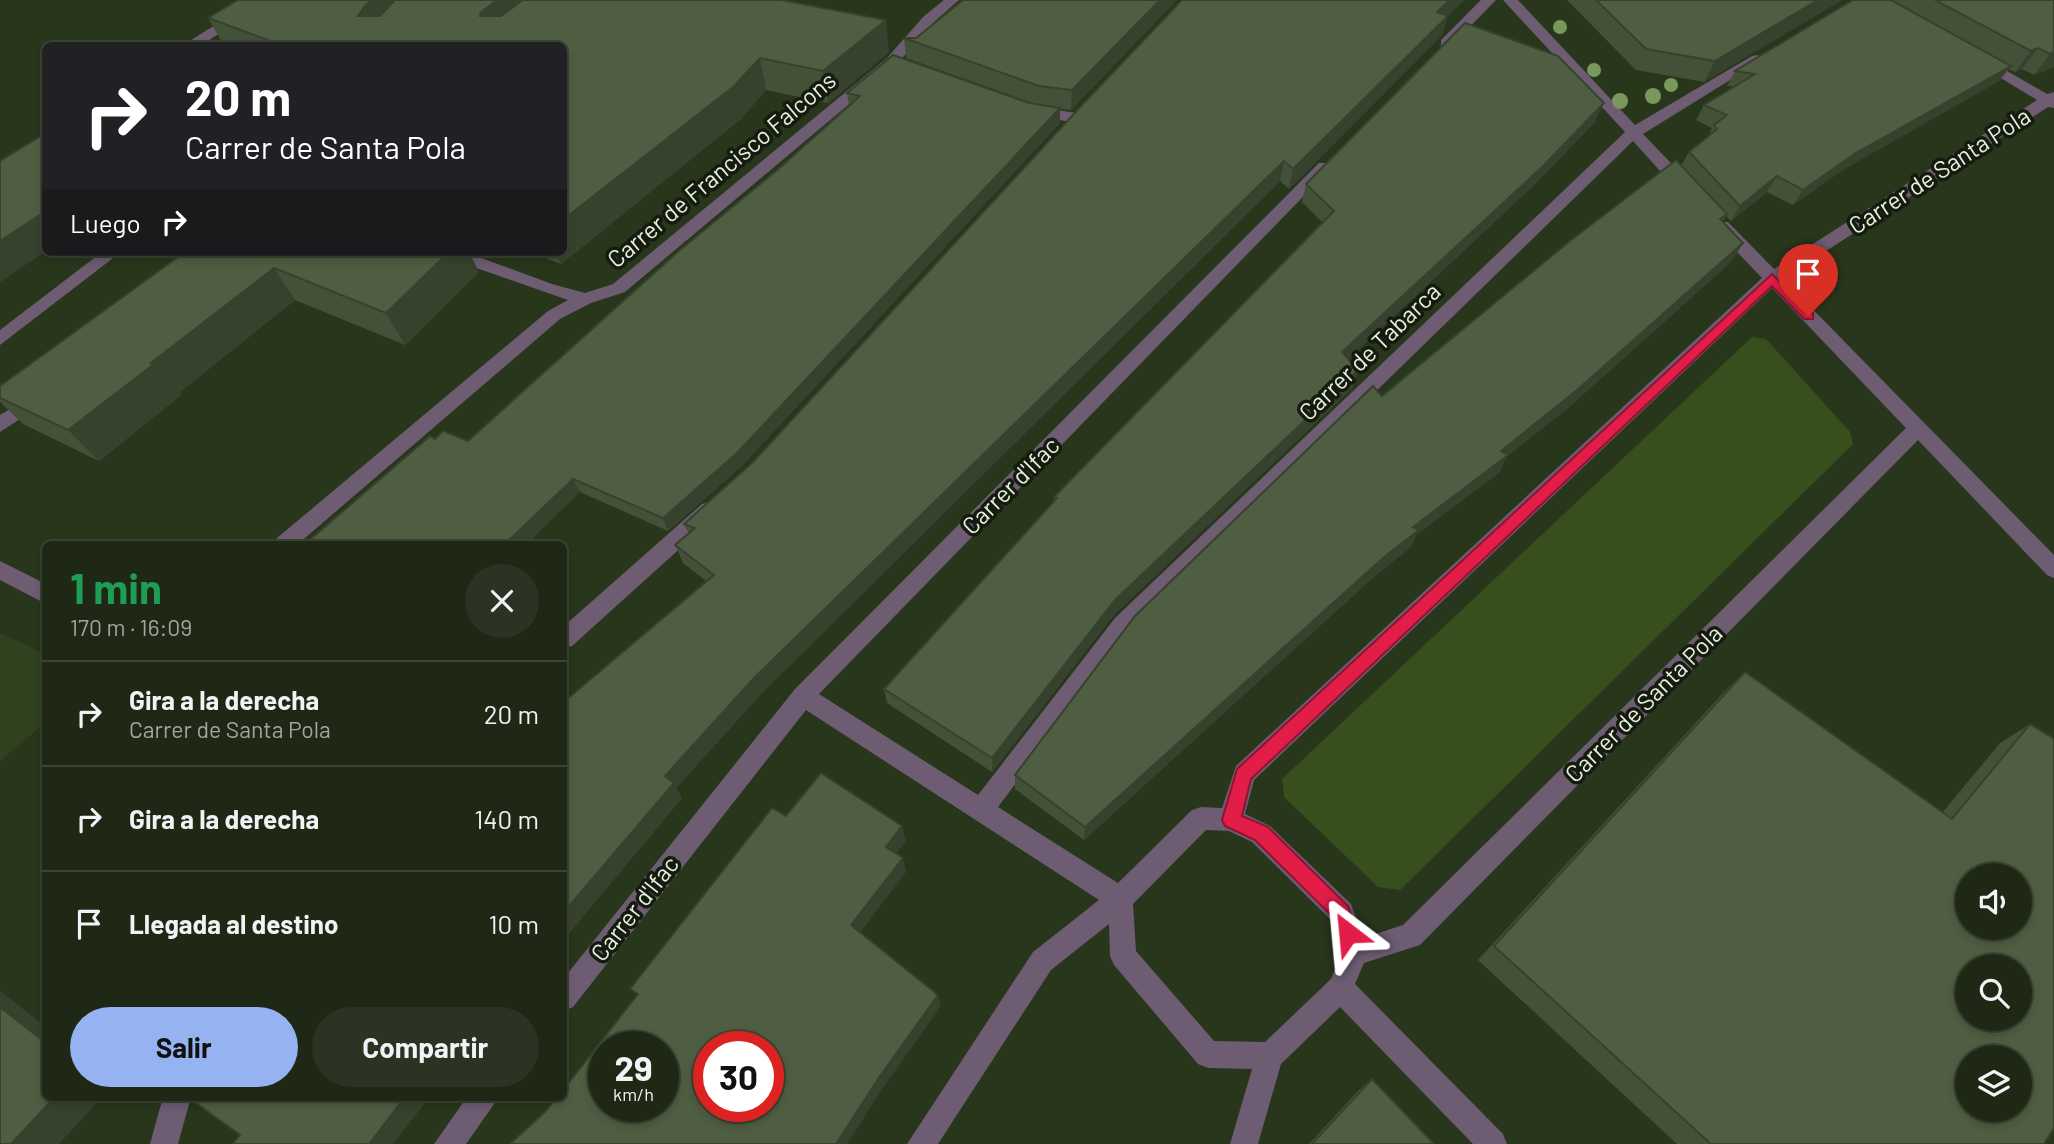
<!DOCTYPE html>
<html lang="es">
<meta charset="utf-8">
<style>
body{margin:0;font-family:Barlow,sans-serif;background:#2b3422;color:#f1f3f6;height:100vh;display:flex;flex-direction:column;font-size:26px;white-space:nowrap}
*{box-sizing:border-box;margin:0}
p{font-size:23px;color:#a1a6a0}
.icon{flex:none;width:38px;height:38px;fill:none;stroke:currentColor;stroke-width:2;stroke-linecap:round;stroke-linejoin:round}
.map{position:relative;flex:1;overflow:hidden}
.details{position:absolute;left:42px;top:541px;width:525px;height:560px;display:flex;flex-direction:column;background:#1e2814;border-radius:10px;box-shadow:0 4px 10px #0003,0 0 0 2px #3c4434}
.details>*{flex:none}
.banner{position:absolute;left:42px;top:42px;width:525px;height:214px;border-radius:10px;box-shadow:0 4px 10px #0003,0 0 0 2px #3c4434;background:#202124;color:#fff;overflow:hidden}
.buttons{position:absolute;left:1955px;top:863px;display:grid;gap:14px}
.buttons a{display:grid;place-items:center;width:77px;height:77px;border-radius:50%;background:#1e2814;box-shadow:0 4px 10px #0003,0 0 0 2px #3c4434;font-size:35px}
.speed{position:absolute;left:588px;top:1031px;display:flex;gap:14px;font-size:35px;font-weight:700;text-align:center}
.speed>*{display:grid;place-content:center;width:91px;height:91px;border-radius:50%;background:#1e2814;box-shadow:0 4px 10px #0003,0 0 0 2px #3c4434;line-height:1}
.speed small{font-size:18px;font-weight:400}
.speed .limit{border:10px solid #d22;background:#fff;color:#111}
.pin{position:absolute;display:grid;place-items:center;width:60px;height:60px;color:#fff;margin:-72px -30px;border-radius:50% 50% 50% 0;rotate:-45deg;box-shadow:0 0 7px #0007}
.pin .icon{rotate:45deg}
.me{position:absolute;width:77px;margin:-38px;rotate:331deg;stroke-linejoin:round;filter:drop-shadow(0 0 5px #0008)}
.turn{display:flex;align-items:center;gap:24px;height:147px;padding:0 28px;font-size:32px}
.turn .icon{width:91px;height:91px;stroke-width:2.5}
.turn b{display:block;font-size:49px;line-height:60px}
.then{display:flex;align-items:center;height:66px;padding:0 28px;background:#0003;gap:14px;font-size:26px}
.round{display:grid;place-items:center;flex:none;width:74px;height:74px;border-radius:37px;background:#2b3422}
.headline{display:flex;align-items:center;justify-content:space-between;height:119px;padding:0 28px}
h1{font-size:42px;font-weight:700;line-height:52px;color:#1e9e55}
.action{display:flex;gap:14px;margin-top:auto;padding:14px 28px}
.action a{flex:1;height:80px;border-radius:42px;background:#95b2f1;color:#111;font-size:28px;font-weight:700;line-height:80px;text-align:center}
.action a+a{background:#2b3422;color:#f1f3f6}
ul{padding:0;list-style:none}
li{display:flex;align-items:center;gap:21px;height:105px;padding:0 28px;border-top:2px solid #3c4434}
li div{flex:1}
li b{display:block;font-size:26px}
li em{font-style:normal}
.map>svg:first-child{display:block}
</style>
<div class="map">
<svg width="2054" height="1144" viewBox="0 0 2054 1144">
<rect width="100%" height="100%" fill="#28361b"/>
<path fill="#304120" d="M0,633l45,21 1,68 -46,39z"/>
<path fill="#364f1c" d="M1752,337l14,2 84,93 3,12 -453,446 -22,-3 -94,-90 -2,-18z"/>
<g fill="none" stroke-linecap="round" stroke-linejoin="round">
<g fill="#6d5c72" fill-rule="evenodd">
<path d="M254,0h17l-71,46h-18z"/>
<path d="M944,0h15l-25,22 -37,42 -272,228 -34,11 -31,16 -262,225h-24l3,-6 271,-227 20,-11 -126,-44 -2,-4h25l87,32 33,9 28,-9 274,-226 37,-42z"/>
<path d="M1481,0h15l-45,46h-10v-6z"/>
<path d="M1503,0h15l117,125 117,-69 5,-1 7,4 -121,75 48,50v8h-12l-46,-51 -502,489 -133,177 120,76 74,-73 9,-3 21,1 14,-42 526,-488 -46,-48v-8h12l46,47 263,-169 -61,-37v-6l5,-1 66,38 7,-2v16l-6,-1 -265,172 271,276v23l-7,-3 -129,-135 -498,505 -56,18 -9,21 148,150 4,10h-34l-133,-137 -59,57 -23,80h-28l22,-75 -44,-1 -10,-4 -84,-99 -4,-9 -1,-32 -58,46 -113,174h-31l126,-192 66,-52 -293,-190 -233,297 -9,4v-33l231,-289 524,-526h12l2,3 -514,528 159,101 137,-177 510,-486zM1772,288l134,140 -503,497 -40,13 -12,-34 -81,-78 -25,-12 9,-34zM1206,830l23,1 23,11 80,79 10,32 -11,26 -66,63 -51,-1 -78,-90 -3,-47z"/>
<path d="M1032,106l44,7 8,5 -8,5 -49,-9v-6z"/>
<path d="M102,252h19l-121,93v-15z"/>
<path d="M35,393l9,7 -2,5 -42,27v-17z"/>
<path d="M709,502l7,2 3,6 -3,6 -144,130 -8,2v-22l138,-122z"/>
<path d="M0,561l46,23v20l-46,-24z"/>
<path d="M163,1097h28l-13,47h-28z"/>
<path d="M467,1097h32l-33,47h-32z"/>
</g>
</g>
<g fill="#79985c">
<circle cx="1560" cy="27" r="7"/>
<circle cx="1594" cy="70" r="7"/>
<circle cx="1671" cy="85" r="7"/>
<circle cx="1653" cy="96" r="8"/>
<circle cx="1620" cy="101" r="8"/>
</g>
<g fill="#445139">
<path d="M963,0h214l-106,110 -11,-1v14l-319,344 -73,64 -88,-39 -145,-53 33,2 307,-269 74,-66 -2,-13 185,10 -126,-45 -2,-20h12z"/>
<path d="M1567,0h275l-138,82 -68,-12z"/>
<path d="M1853,0h201v67l-20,8 -12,-6 -7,3 -6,-3 -10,12 -155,88 -51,36 -26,-13 -36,29 -5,-5 -3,5 20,22 -12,19 -164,147 -60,47 -8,17 -83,62 -5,12 -34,27 -293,266 -69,-51v-14l367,-379 299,-230 8,-14 18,-14 5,-10 -16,-8 8,-15 30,-18 -7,-1 8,-15z"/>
<path d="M1448,16l-6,19 -153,154 -9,-8 -519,513 -85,94 6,10 -118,141v-239l1,1 141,-120 -23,-18 -8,-18 14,-11 -5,-10 69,-62z"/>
<path d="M208,18l681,34 -61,51 -62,-13 -25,29 -180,145 -32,-12h35v-206h-340z"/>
<path d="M1595,122l-62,64 -185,173 10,11 -6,18 -239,228 -121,156 -105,-69 -3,-14 170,-187v-5l268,-275 -20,-20 4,-18z"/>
<path d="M185,252l294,20 -74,73 -110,-45 -116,93 2,2 -82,66 -76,-37 -23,-22v-16z"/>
<path d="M472,252h25l-6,7z"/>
<path d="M1745,672l197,141 58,-70 30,-19 18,413 -4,7h-367l-199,-184 246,-268z"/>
<path d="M1372,1079l62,65h-125l50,-54z"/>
</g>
<g fill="#37422e">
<path d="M372,0h52l-44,38 -22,-22 7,-10z"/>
<path d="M497,0h54l-58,46 -13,-30 1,-4z"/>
<path d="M1160,0h17l-106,110 1,-20z"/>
<path d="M1450,0h15l-17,16 -6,19 -153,154 4,-20 144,-157z"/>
<path d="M1818,0h24l-138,82 11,-21z"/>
<path d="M886,20l3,32 -61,51 -5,-32z"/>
<path d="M2038,48l-16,21 -7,3 16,-21z"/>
<path d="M2054,52v15l-20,8 16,-21z"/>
<path d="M760,58l6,32 -25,29 -180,145 -5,-12h8v-33z"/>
<path d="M2011,66l-12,15 -155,88 -51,36 10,-15 51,-36z"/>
<path d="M1604,103l-9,19 -62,64 -197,184 6,-18z"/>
<path d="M1060,108v15l-319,344 -73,64 -5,-13z"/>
<path d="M1284,161l-4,20 -519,513 -85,94 6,10 -118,141v-27l101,-136 89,-98z"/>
<path d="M1777,176l-10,16 -36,29 9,-15z"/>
<path d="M46,211v40l-46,31v-41z"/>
<path d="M1743,243l-12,19 -164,147 -60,47 -8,17 -83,62 -5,12 -34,27 -293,266 1,-13 328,-300z"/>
<path d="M449,252h20l10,20 -74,73 -19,-32z"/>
<path d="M488,252h9l-6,7z"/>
<path d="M274,268l21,32 -116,93 2,2 -82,66 -31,-31 83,-67z"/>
<path d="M1358,370l-6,18 -239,228 -121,156v-14l123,-158z"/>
<path d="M573,479l7,13 -53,52h-22z"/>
<path d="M902,826l4,15 -16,20 -4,-14z"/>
<path d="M903,858l3,14 -50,66 -5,-13z"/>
<path d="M0,991l46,36v16l-46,-36z"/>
<path d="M938,995l3,11 -58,82 -36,56h-11l42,-65z"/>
<path d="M55,1097h47l-43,47h-48z"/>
<path d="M405,1097h25l-37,47h-24z"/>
</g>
<g fill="#4f5e42" stroke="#37422e" stroke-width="2" fill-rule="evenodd">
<path d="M238,0h134l-7,6 -7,10h22l15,-16h102l-16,12 -1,4h21l22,-16h258l105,20 -63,51 -63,-13 -27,29 -169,132v-173h-280l-76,-28z"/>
<path d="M963,0h197l-88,90 -33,-4 -135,-48h12z"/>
<path d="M1182,0h268l-13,12 11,4 -155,153 -9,-8 -530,517 -89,98 9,7 -110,129v-212l1,1 149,-126 -39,-30 20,-17 -11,-4 69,-62 331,-359z"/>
<path d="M1596,0h222l-103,61 -69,-12z"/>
<path d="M1853,0h38l120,66 -157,88 -51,36 -26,-14 -37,30 -51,-54 28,-23 -3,-4 13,-10 -23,-10 51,-31 -20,-3z"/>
<path d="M1935,0h119v52l-4,2 -12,-6 -7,3z"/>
<path d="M1465,23l93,33 46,47 -63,65 -199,184 16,18 -243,230 -123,158 -108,-69 173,-191 -3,-1 280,-286 -28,-27z"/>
<path d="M893,55l136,48 31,5 -323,345 -74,65 -90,-39 -68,65h-200l125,-108 5,3 8,-8 25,10 212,-191 95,-78 85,-76 -13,-3z"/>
<path d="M46,133v78l-46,30v-80z"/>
<path d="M1676,160l51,54 -7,5 23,24 -166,147 -76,61 7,4 -95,72 6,3 -35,27 -299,270 -70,-52 120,-159 238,-230 9,10 188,-155z"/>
<path d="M185,252h264l-63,61 -112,-45 -123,95 3,1 -86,66 -68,-32v-12z"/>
<path d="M1745,672l207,147 78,-95 24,15v389l-10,16h-333l-217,-198zM1967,875h53v53h-53zM1967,966h53v52h-53zM1967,1057h53v53h-53z"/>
<path d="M821,773l81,53 -16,21 17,11 -52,67 87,70 -60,84 -42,65h-326l35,-32 12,-15h7v-8l74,-95 -8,-5 142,-181 14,8zM604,1046h59v60h-59zM709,1046h59v60h-59z"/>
<path d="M0,1007l46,36v54h9l-44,47h-11z"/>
<path d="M1372,1079l62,65h-122z"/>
<path d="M188,1097h217l-36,47h-136l7,-9z"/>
</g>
<path fill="#e11d48" stroke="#92132f" stroke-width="2" d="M1772,274l41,39v6h-9l-32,-33 -521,493 -9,37 26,11 80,79 10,27 -3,6 -7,3 -7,-3 -7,-21 -79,-78 -30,-14 -3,-6 15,-51z"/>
<g text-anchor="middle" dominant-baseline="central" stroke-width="7" stroke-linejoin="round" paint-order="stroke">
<g font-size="24" fill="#e7f0df" stroke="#151b0f">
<text transform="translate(721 169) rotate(-40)">Carrer de Francisco Falcons</text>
<text transform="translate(1939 170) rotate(-33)">Carrer de Santa Pola</text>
<text transform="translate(1369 351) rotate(-44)">Carrer de Tabarca</text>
<text transform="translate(1010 485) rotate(-45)">Carrer d'Ifac</text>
<text transform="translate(1643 703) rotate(-45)">Carrer de Santa Pola</text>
<text transform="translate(634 908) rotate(-52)">Carrer d'Ifac</text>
</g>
</g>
</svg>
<div class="buttons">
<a><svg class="icon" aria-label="sound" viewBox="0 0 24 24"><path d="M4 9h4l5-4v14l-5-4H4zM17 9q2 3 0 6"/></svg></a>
<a><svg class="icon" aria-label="search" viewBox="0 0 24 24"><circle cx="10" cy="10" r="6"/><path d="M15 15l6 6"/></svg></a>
<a><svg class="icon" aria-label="layers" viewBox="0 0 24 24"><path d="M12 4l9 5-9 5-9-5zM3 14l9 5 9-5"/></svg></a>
</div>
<div class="speed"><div>29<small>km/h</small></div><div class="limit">30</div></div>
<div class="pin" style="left:1808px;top:316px;background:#d93025"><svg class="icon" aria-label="arrive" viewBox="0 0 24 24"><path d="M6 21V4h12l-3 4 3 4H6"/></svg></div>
<svg class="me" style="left:1348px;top:933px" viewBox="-20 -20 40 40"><path d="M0-17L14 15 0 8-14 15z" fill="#e11d48" stroke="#fff" stroke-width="4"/></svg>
<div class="banner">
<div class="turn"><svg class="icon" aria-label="right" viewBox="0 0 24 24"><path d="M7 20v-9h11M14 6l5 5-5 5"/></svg><div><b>20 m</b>Carrer de Santa Pola</div></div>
<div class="then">Luego<svg class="icon" aria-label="right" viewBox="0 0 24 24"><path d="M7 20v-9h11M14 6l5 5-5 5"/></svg></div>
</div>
<section class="details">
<div class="headline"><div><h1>1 min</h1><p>170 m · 16:09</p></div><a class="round"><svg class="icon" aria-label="close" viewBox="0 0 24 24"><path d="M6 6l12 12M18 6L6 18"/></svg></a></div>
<ul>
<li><svg class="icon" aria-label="right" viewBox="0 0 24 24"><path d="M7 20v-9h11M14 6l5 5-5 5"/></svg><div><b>Gira a la derecha</b><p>Carrer de Santa Pola</p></div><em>20 m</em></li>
<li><svg class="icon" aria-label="right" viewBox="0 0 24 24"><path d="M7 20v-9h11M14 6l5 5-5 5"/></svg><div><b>Gira a la derecha</b></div><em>140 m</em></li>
<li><svg class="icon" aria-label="arrive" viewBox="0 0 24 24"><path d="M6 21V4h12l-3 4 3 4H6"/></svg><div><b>Llegada al destino</b></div><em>10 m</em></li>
</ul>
<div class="action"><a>Salir</a><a>Compartir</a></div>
</section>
</div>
